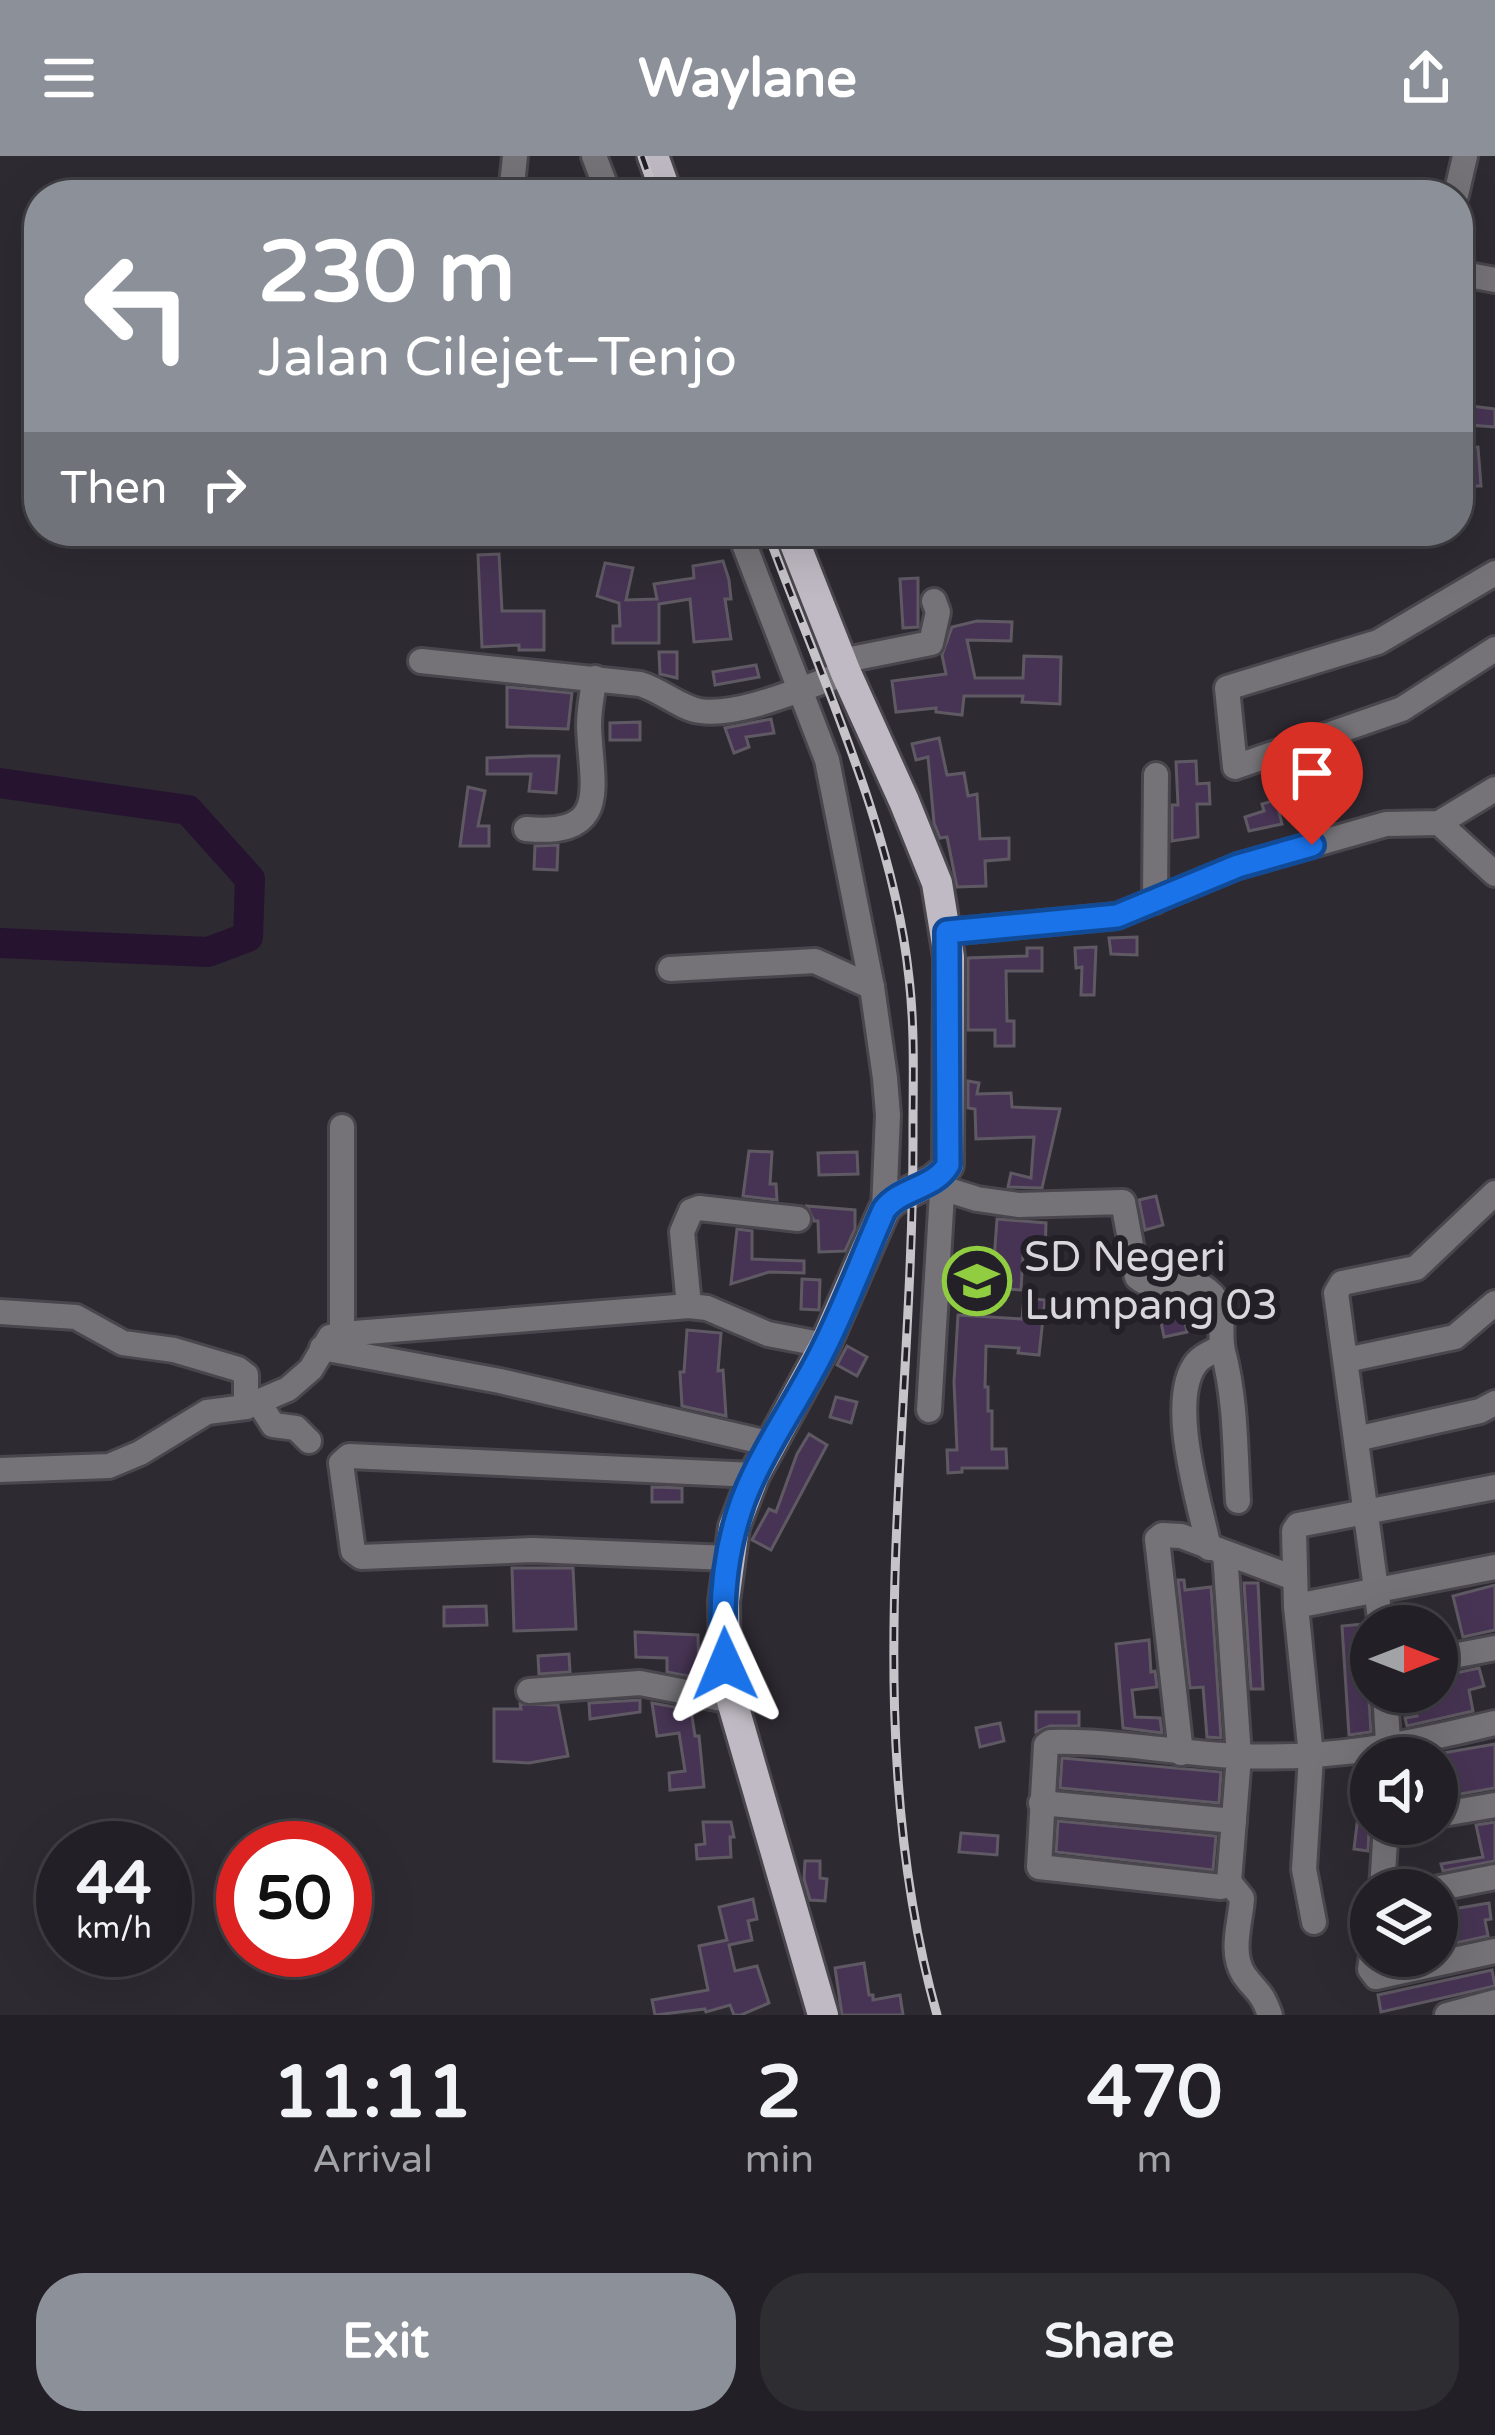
<!DOCTYPE html>
<meta charset="utf-8">
<style>
body{margin:0;font-family:"Varela Round",sans-serif;background:#2e2d32;color:#f1f3f6;height:100vh;display:flex;flex-direction:column;font-size:45px;white-space:nowrap}
*{box-sizing:border-box;margin:0}
p{font-size:39px;color:#a2a3a7}
.icon{flex:none;width:66px;height:66px;fill:none;stroke:currentColor;stroke-width:2;stroke-linecap:round;stroke-linejoin:round}
.map{position:relative;height:1859px;overflow:hidden}
.details{display:flex;flex-direction:column;background:#222026;flex:1}
.details>*{flex:none}
.top-card{position:absolute;left:24px;top:24px;width:1449px;height:366px;border-radius:48px;box-shadow:0 12px 48px #0002,0 0 0 3px #3f3e43;background:#8c9099;color:#fff;overflow:hidden}
.needle{width:78px;rotate:90deg}
.buttons{position:absolute;left:1350px;top:1449px;display:grid;gap:24px}
.buttons a{display:grid;place-items:center;width:108px;height:108px;border-radius:50%;background:#222026;box-shadow:0 12px 48px #0002,0 0 0 3px #3f3e43;font-size:60px}
.speed{position:absolute;left:36px;top:1665px;display:flex;gap:24px;font-size:60px;font-weight:700;text-align:center}
.speed>*{display:grid;place-content:center;width:156px;height:156px;border-radius:50%;background:#222026;box-shadow:0 12px 48px #0002,0 0 0 3px #3f3e43;line-height:1}
.speed small{font-size:30px;font-weight:400}
.speed .limit{border:18px solid #d22;background:#fff;color:#111}
.pin{position:absolute;display:grid;place-items:center;width:102px;height:102px;color:#fff;margin:-123px -51px;border-radius:50% 50% 50% 0;rotate:-45deg;box-shadow:0 0 12px #0007}
.pin .icon{rotate:45deg}
.me{position:absolute;width:132px;margin:-66px;rotate:359deg;stroke-linejoin:round;filter:drop-shadow(0 0 9px #0008)}
.turn{display:flex;align-items:center;gap:42px;height:252px;padding:0 36px;font-size:54px}
.turn .icon{width:156px;height:156px;stroke-width:2.5}
.turn b{display:block;font-size:84px;line-height:102px}
.then{display:flex;align-items:center;height:114px;padding:0 36px;background:#0003;gap:24px;font-size:45px}
.eta{display:flex;justify-content:space-evenly;align-items:center;height:204px;text-align:center}
.eta b{font-size:72px;font-weight:700;line-height:84px}
.primary-button{display:flex;gap:24px;margin-top:auto;padding:24px 36px}
.primary-button a{flex:1;height:138px;border-radius:48px;background:#8c9099;color:#fff;font-size:48px;font-weight:700;line-height:138px;text-align:center}
.primary-button a+a{background:#2e2d32;color:#f1f3f6}
header{display:flex;justify-content:space-between;align-items:center;height:156px;padding:0 36px;background:#8c9099;color:#fff;font-size:54px;font-weight:700}
.map>svg:first-child{display:block}
</style>
<header><svg class="icon" aria-label="menu" viewBox="0 0 24 24"><path d="M4 6h16M4 12h16M4 18h16"/></svg>Waylane<svg class="icon" aria-label="share" viewBox="0 0 24 24"><path d="M12 15V3M7 8l5-5 5 5M5 13v7h14v-7"/></svg></header>
<div class="map">
<svg width="1495" height="1859" viewBox="0 0 1495 1859">
<rect width="100%" height="100%" fill="#2e2a32"/>
<g fill="none" stroke-linecap="round" stroke-linejoin="round">
<path stroke="#251330" stroke-width="30" d="M0,627l188,27 62,69 -2,58 -40,15 -208,-9"/>
</g>
<g fill="#473454" stroke="#5f5963" stroke-width="3">
<path d="M1471,250l24,3v18l-26,-2z"/>
<path d="M1478,291l3,39h-14l-3,-38z"/>
<path d="M499,398l3,57h42v39h-25v-5l-37,2 -4,-92z"/>
<path d="M723,405l6,19 2,19h-6l6,40 -37,3 -4,-43 -31,5v39h-46v-17h7l-1,-23 -22,-7 8,-33 28,5 -7,32 31,-1 -3,-15 40,-6 -1,-12z"/>
<path d="M918,422v49l-15,1 -3,-49z"/>
<path d="M977,465l35,1 -1,19 -44,-1 8,38h48l1,-22 37,1 -1,47 -38,-2 1,-6h-59l-2,19 -26,-3v-4l-40,4 -4,-31 54,-7 -4,-19 10,-28z"/>
<path d="M659,496h18v26l-17,-4z"/>
<path d="M756,509l3,12 -44,8 -2,-13z"/>
<path d="M507,531l65,6 -4,36 -61,-2z"/>
<path d="M771,563l3,14 -28,4 3,10 -15,6 -9,-25z"/>
<path d="M640,566v18h-30v-17z"/>
<path d="M939,582l8,37 17,-2 4,23 9,-2 3,45 29,-1v21l-24,2 1,25 -29,1 -10,-50 -7,1 -6,-15 -6,-66 -12,3 -4,-16z"/>
<path d="M530,600h29l-3,37 -27,-2 2,-17h-44v-16z"/>
<path d="M1196,605l1,23 12,-1 1,21h-13l1,33 -26,4v-36h6l-2,-43z"/>
<path d="M468,631l17,4 -7,35h11v20h-29z"/>
<path d="M1276,644l6,24 -33,7 -4,-14 19,-6 -2,-7z"/>
<path d="M558,689l-1,25 -23,-1 1,-23z"/>
<path d="M1137,781v18l-26,-1 -2,-16z"/>
<path d="M1096,791l-2,48h-13l1,-28 -6,1 -1,-20z"/>
<path d="M1027,792h15v23h-36l1,50h7v25h-19v-16h-27v-72l59,-2z"/>
<path d="M968,925l11,2 -2,11 34,-1 1,14 48,2 -18,79 -34,-1 3,-14 20,5 3,-41 -58,2 -1,-30 -7,-1z"/>
<path d="M749,995l23,1 -2,32h6l1,16 -34,-4z"/>
<path d="M857,996l1,22 -39,1 -1,-22z"/>
<path d="M1156,1040l7,29 -18,5 -6,-30z"/>
<path d="M807,1050l48,4v19l-10,22 -26,1 -1,-31h-4z"/>
<path d="M997,1063l49,4 -1,32h-22l-2,35 -29,-2z"/>
<path d="M737,1073l15,2v28l52,2v12l-35,-1 -38,12z"/>
<path d="M802,1123l18,1 -1,30 -18,-1z"/>
<path d="M1024,1142l21,2 -6,55 -21,-2 1,-5 -33,-2 -1,41h3v24h4v38h14l1,19h-45v4l-14,1 -1,-23h10l-3,-68 4,-67 64,4z"/>
<path d="M1181,1147l6,29 -23,5 -6,-29z"/>
<path d="M687,1174l34,3 -3,38 5,-1 3,46 -44,-10 -2,-34h4z"/>
<path d="M847,1190l20,11 -10,19 -20,-11z"/>
<path d="M836,1241l21,5 -6,21 -21,-6z"/>
<path d="M809,1278l18,11 -56,105 -19,-10 17,-31 7,3 21,-58z"/>
<path d="M652,1331l30,1v14h-30z"/>
<path d="M512,1412h61l3,61 -62,2z"/>
<path d="M1178,1424h6l1,10 26,-3 10,151 -14,-1 -4,-50 -13,1z"/>
<path d="M1244,1427h14l5,106h-12z"/>
<path d="M1495,1429v45l-32,7 -10,-41z"/>
<path d="M486,1450l1,19 -43,1v-19z"/>
<path d="M1364,1468l7,108 -22,3 -7,-109z"/>
<path d="M635,1476l63,3 1,43 -32,-6v-14l-31,-1z"/>
<path d="M1149,1484l2,32 4,-1 2,16 -25,3 3,27 25,1 2,15 -39,-5 -7,-84z"/>
<path d="M569,1498l1,18 -31,2 -1,-18z"/>
<path d="M1479,1512l5,18 -15,4 4,21 -66,15 -2,-8 12,-2 -5,-24h25v-15z"/>
<path d="M640,1544v12l-50,7 -1,-16z"/>
<path d="M652,1547l39,7 4,26h4l5,51 -34,3 -1,-17 16,-2 -6,-38 -22,3z"/>
<path d="M520,1548l38,1 10,51 -39,7 -35,-2v-52h27z"/>
<path d="M1036,1556h43v14h-29l-14,6z"/>
<path d="M1000,1567l4,18 -24,6 -4,-19z"/>
<path d="M1495,1588v44l-58,10v-44z"/>
<path d="M1062,1602l159,14 -2,31 -159,-15z"/>
<path d="M1362,1626l9,1 -3,68 -14,-2 5,-41 -6,-1 2,-19h7z"/>
<path d="M1058,1665l158,15 -3,34 -157,-18z"/>
<path d="M703,1666h28l3,15h-4l1,20 -34,2 -1,-14 9,-1z"/>
<path d="M1495,1666v39l-52,10 -2,-7 42,-7 -7,-32z"/>
<path d="M961,1677l37,3 -1,19 -38,-3z"/>
<path d="M805,1705h15v17l7,1 -2,22 -15,-1 -6,-21z"/>
<path d="M753,1743l4,20 -9,2 4,19 -23,5 6,26 22,-5 12,37 -28,12h-7l-4,-10 -24,7 -1,-3 -50,6 -3,-15 56,-10 -9,-44 28,-6 -8,-33z"/>
<path d="M1489,1747l2,16 -6,1 3,16 -51,11v-10l7,-1 -3,-25z"/>
<path d="M864,1807l5,32h4v5l27,-5 3,20h-61l-7,-47z"/>
<path d="M1492,1814l3,16 -114,26 -3,-17z"/>
</g>
<g fill="none" stroke-linecap="round" stroke-linejoin="round">
<g stroke="#49464d" stroke-width="30">
<g id="minor">
<path d="M594,0l15,39"/>
<path d="M511,39l4,-39"/>
<path d="M1456,39l9,-39"/>
<path d="M1458,117l37,7"/>
<path d="M739,375l88,229 45,227 13,91 3,37 -4,95"/>
<path d="M1495,417l-117,69 -151,46 8,79 167,-58 93,-60"/>
<path d="M421,505l219,23c21,6 40,24 60,27 41,6 107,-25 146,-38"/>
<path d="M841,505l90,-18 7,-31 -4,-11"/>
<path d="M1439,667l56,51"/>
<path d="M526,673c86,8 65,-43 63,-103 0,-16 3,-33 6,-48"/>
<path d="M1155,745l1,-126"/>
<path d="M947,776l170,-16 121,-50 148,-42 53,-1 56,-34"/>
<path d="M670,813l145,-8 57,26"/>
<path d="M939,1031l38,12 41,6 105,-3 14,75c20,18 48,-5 70,13 22,17 11,39 16,61 13,49 12,99 15,150"/>
<path d="M689,1150l-7,-74 9,-21 8,-3 99,11"/>
<path d="M0,1156l76,5 47,26 51,7 64,19 8,6v32"/>
<path d="M342,1178v-207"/>
<path d="M322,1192l178,33 272,63"/>
<path d="M1346,1204l109,-23 40,-34"/>
<path d="M259,1247l14,22 23,3 13,13"/>
<path d="M929,1254l14,-234"/>
<path d="M1356,1283l124,-28 15,-8"/>
<path d="M0,1314l109,-4 31,-13 67,-41 39,-5 42,-18 23,-20 19,-32 12,-3 347,-28 18,2 61,26 57,11"/>
<path d="M1209,1392c-9,-44 -43,-149 -12,-186 7,-8 16,-10 25,-15"/>
<path d="M1225,1397l14,203 -10,126 -8,5 -182,-20 7,-122 4,-3c62,-2 125,11 186,14 94,4 169,-11 259,-33"/>
<path d="M728,1402l-195,-8 -172,7 -8,-6 -12,-88 8,-7 405,19"/>
<path d="M1296,1450l199,-39"/>
<path d="M1381,1470l-45,-333 6,-10 74,-15 79,-75"/>
<path d="M1437,1503l58,-11"/>
<path d="M529,1535l111,-8 92,18"/>
<path d="M1385,1536l4,66"/>
<path d="M1181,1597l-24,-214 5,-4 19,1 113,42"/>
<path d="M1041,1647l193,18"/>
<path d="M1437,1659l58,-10"/>
<path d="M1229,1726l13,16c-1,23 -13,54 2,77 13,18 17,15 26,40"/>
<path d="M1382,1734l4,-66"/>
<path d="M1430,1734l65,-13"/>
<path d="M1314,1766l-10,-53 7,-113 -15,-150 -2,-75 4,-6 197,-38"/>
<path d="M1372,1800l-2,13 6,8 119,-26"/>
<path d="M1447,1859l48,-13"/>
</g>
</g>
<g stroke="#49464d" stroke-width="36">
<g id="major">
<path d="M653,0l14,39"/>
<path d="M790,375l56,142 58,128 33,82 12,74 -1,208c-14,24 -48,23 -64,45l-59,135 -71,130 -20,52 -10,74 1,64 7,36 91,314"/>
</g>
</g>
<use href="#minor" stroke="#757377" stroke-width="24"/>
<use href="#major" stroke="#bfbac3" stroke-width="30"/>
<g stroke="#c6c3c9" stroke-width="9">
<g id="rail">
<path d="M642,0l14,39"/>
<path d="M767,375c51,140 127,299 142,447 6,51 4,103 4,154 1,294 -57,595 24,883"/>
</g>
</g>
<use href="#rail" stroke="#242028" stroke-width="4.5" stroke-dasharray="14" stroke-linecap="butt"/>
</g>
<g fill="none" stroke-linecap="round" stroke-linejoin="round">
<g stroke="#114b97" stroke-width="30">
<path id="route" d="M725,1508c-6,-64 1,-131 29,-189 21,-44 50,-85 71,-129 22,-44 39,-91 59,-136 16,-22 50,-21 64,-45l-1,-233 170,-16 121,-50 74,-21"/>
</g>
<use href="#route" stroke="#1a73e8" stroke-width="21"/>
</g>
<defs>
<g id="school-ring" transform="scale(3.45)"><circle r="9.5" fill="#242028" stroke="#90cd40" stroke-width="1.5"/><path d="M0-5L7-2L0 1L-7-2ZM-4 1L0 2.5L4 1V4Q0 6-4 4Z" fill="#90cd40"/></g>
</defs>
<g fill-rule="evenodd">
<use href="#school-ring" x="977" y="1125"/>
</g>
<g text-anchor="middle" dominant-baseline="central" stroke-width="12" stroke-linejoin="round" paint-order="stroke">
<g font-size="42" fill="#d9d6dc" stroke="#242028" text-anchor="start">
<text x="1024" y="1101">SD Negeri<tspan x="1024" dy="48">Lumpang 03</tspan></text>
</g>
</g>
</svg>
<div class="buttons">
<a><svg class="needle" viewBox="-14 -14 28 28"><path d="M0-13l5 13h-10z" fill="#e53935"/><path d="M0 13l5-13h-10z" fill="#a2a3a7"/></svg></a>
<a><svg class="icon" aria-label="sound" viewBox="0 0 24 24"><path d="M4 9h4l5-4v14l-5-4H4zM17 9q2 3 0 6"/></svg></a>
<a><svg class="icon" aria-label="layers" viewBox="0 0 24 24"><path d="M12 4l9 5-9 5-9-5zM3 14l9 5 9-5"/></svg></a>
</div>
<div class="speed"><div>44<small>km/h</small></div><div class="limit">50</div></div>
<div class="pin" style="left:1312px;top:689px;background:#d93025"><svg class="icon" aria-label="arrive" viewBox="0 0 24 24"><path d="M6 21V4h12l-3 4 3 4H6"/></svg></div>
<svg class="me" style="left:725px;top:1508px" viewBox="-20 -20 40 40"><path d="M0-17L14 15 0 8-14 15z" fill="#1a73e8" stroke="#fff" stroke-width="4"/></svg>
<div class="top-card">
<div class="turn"><svg class="icon" aria-label="left" viewBox="0 0 24 24"><path d="M17 20v-9H6M10 6l-5 5 5 5"/></svg><div><b>230 m</b>Jalan Cilejet–Tenjo</div></div>
<div class="then">Then<svg class="icon" aria-label="right" viewBox="0 0 24 24"><path d="M7 20v-9h11M14 6l5 5-5 5"/></svg></div>
</div>
</div>
<section class="details">
<div class="eta">
<div><b>11:11</b><p>Arrival</p></div>
<div><b>2</b><p>min</p></div>
<div><b>470</b><p>m</p></div>
</div>
<div class="primary-button"><a>Exit</a><a>Share</a></div>
</section>
